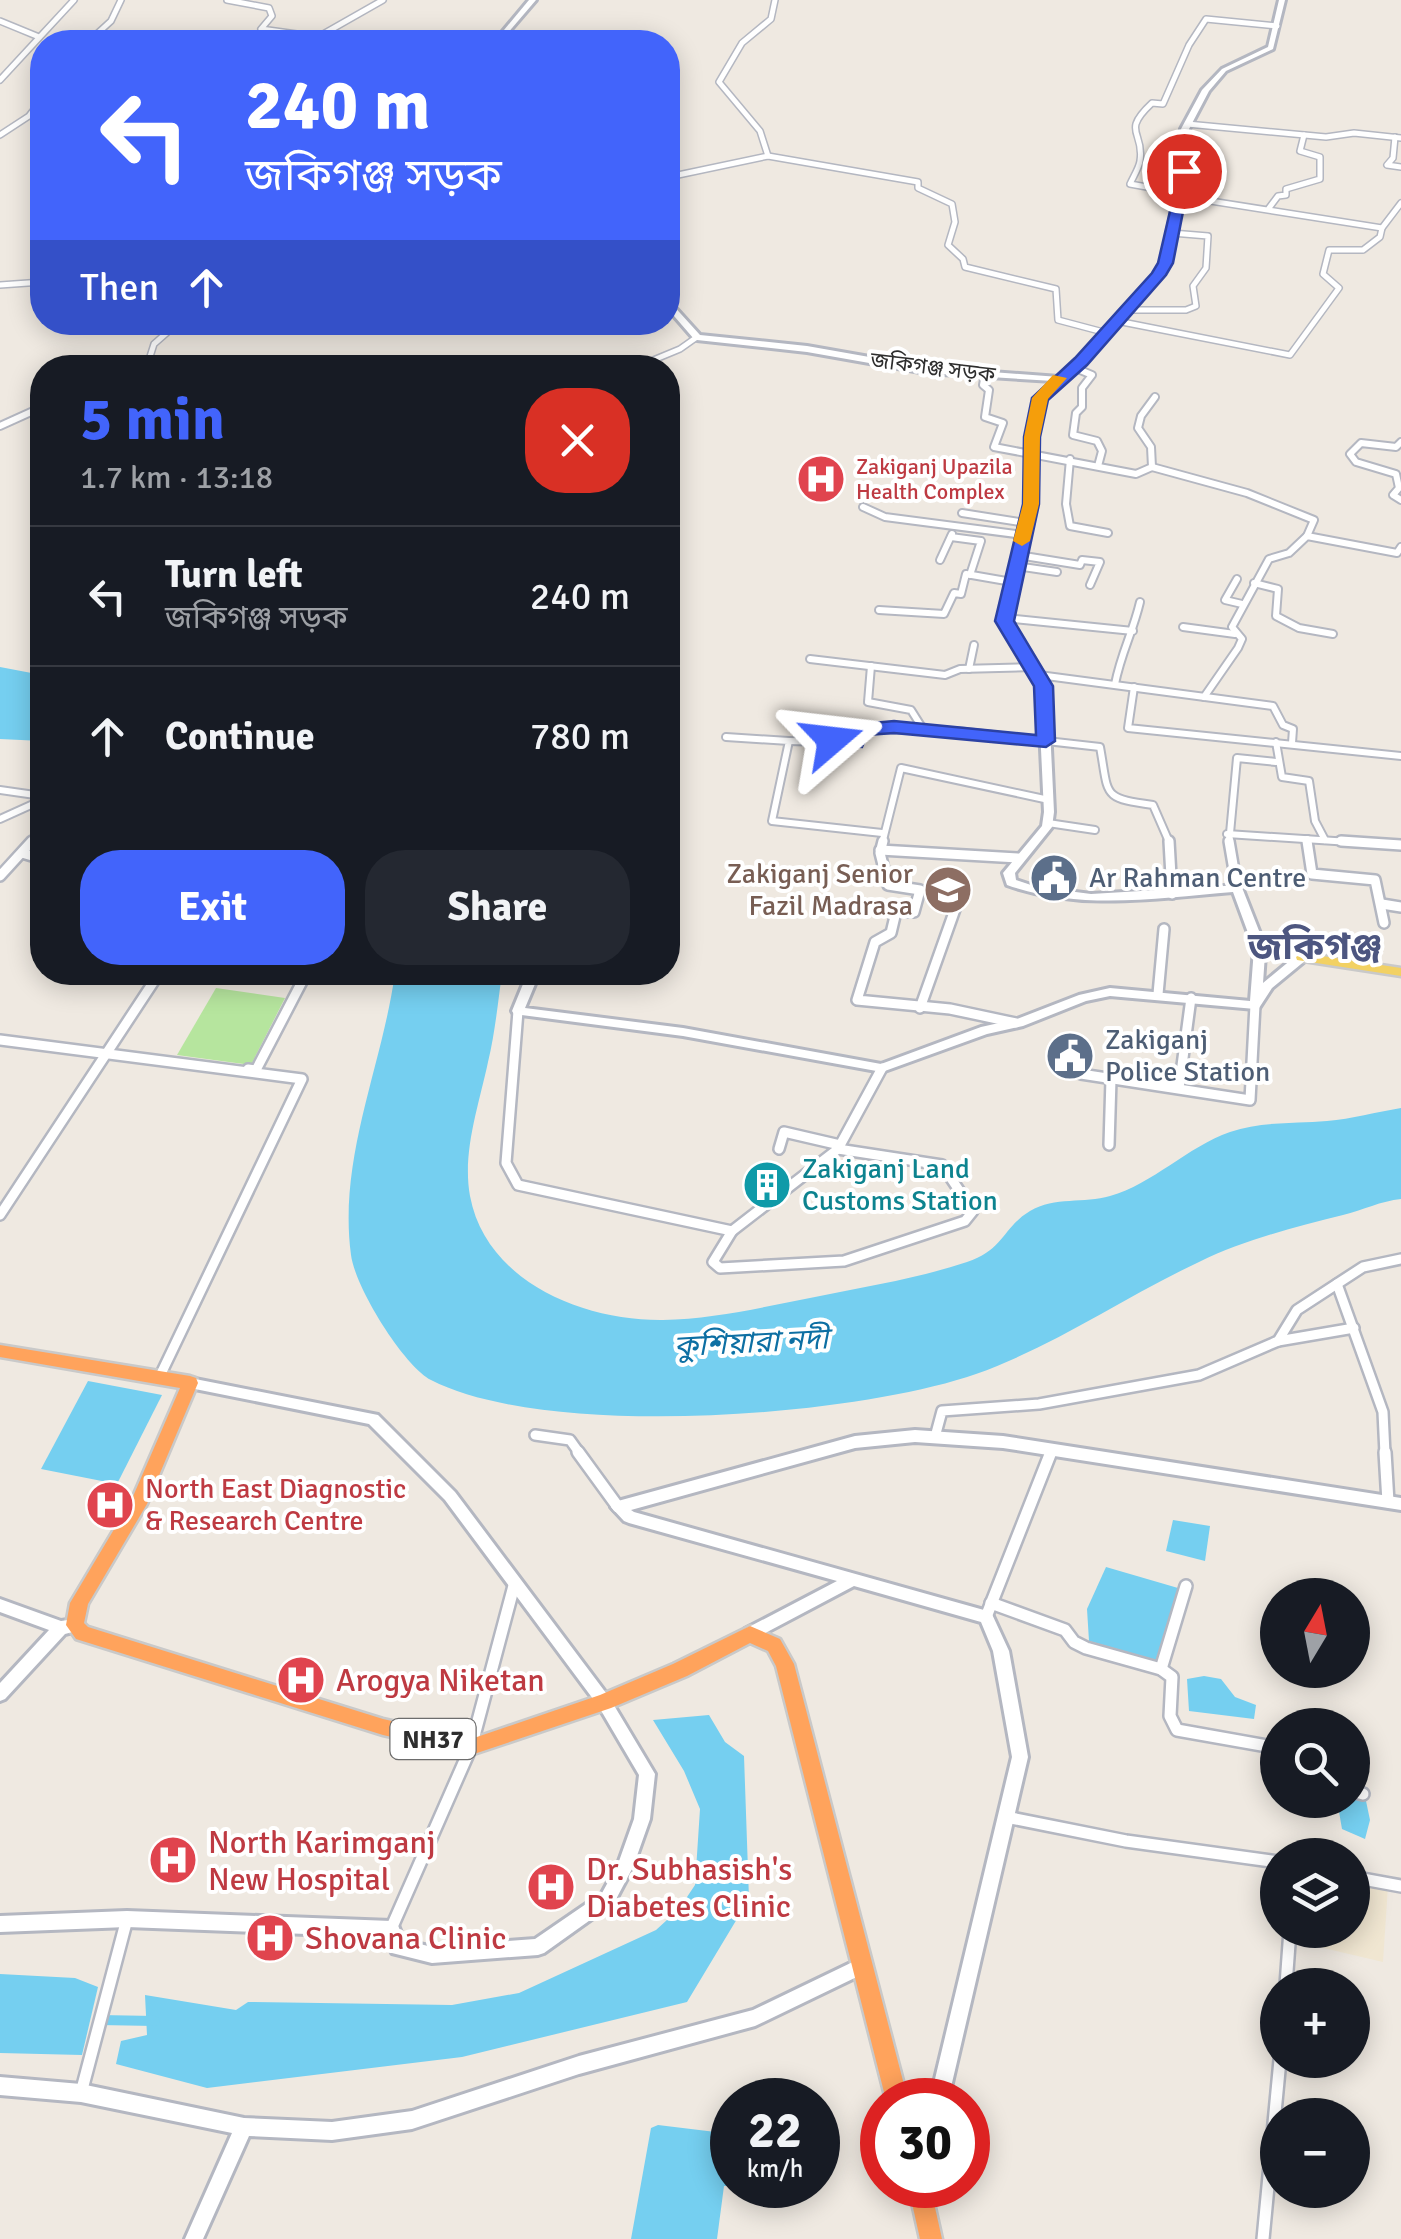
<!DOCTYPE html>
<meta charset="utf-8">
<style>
body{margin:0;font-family:Signika,"Noto Sans Bengali",sans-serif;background:#242831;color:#f1f3f6;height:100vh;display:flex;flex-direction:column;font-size:38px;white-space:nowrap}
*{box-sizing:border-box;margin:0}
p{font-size:32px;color:#9ea1a6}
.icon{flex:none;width:55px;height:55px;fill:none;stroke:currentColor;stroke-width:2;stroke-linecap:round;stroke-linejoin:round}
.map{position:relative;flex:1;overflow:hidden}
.sheet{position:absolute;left:30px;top:355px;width:650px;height:630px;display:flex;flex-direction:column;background:#171b24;border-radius:40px;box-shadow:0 5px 25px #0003}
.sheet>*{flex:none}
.guide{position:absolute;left:30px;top:30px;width:650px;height:305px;border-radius:40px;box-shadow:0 5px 25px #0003;background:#4264fb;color:#fff;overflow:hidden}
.needle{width:65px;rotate:10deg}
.tools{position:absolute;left:1260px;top:1578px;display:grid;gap:20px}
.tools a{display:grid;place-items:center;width:110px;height:110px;border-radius:50%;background:#171b24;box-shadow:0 5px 25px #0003;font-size:50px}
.speed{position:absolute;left:710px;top:2078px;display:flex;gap:20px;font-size:50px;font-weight:700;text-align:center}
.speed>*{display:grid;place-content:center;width:130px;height:130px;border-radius:50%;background:#171b24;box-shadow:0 5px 25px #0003;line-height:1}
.speed small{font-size:25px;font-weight:400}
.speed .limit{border:15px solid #d22;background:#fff;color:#111}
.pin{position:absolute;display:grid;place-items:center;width:85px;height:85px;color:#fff;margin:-42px;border:5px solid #fff;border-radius:50%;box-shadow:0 2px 10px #0007}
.me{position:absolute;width:110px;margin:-55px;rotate:73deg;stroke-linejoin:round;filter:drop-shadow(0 0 8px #0008)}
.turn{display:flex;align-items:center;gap:35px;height:210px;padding:0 50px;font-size:45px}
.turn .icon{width:130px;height:130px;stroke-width:2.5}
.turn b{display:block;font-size:70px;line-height:85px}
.then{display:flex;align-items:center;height:95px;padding:0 50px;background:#0003;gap:20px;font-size:38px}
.round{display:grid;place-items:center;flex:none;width:105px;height:105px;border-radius:40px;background:#242831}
.overview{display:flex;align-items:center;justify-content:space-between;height:170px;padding:0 50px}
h1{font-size:60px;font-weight:700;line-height:75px;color:#4264fb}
.primary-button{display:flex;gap:20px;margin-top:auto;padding:20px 50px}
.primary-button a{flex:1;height:115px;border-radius:40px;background:#4264fb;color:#fff;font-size:40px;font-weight:700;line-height:115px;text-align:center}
.primary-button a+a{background:#242831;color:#f1f3f6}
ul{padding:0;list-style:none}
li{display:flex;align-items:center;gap:30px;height:140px;padding:0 50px;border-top:2px solid #363941}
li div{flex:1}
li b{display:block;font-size:38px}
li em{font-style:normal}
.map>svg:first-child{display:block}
</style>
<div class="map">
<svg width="1401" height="2239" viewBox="0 0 1401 2239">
<rect width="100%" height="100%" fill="#efe9e1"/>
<path fill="#f0e6d1" d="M1353,1879l35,7 -5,76 -85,-20v-12h54z"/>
<path fill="#b6e59e" d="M216,988l69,10 -34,67 -74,-10z"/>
<g fill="#75cff0">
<path d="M0,667l42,8v66l-42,-2z"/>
<path d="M395,973h107c-4,29 -7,60 -14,89 -9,43 -26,90 -18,134 16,86 114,125 193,124 53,-1 105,-14 157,-24 49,-10 99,-18 147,-34 38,-13 35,-34 63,-51 25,-15 54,-7 80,-15 43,-12 77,-49 120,-64 31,-11 64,-8 97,-11 25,-2 49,-9 74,-13v91c-20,2 -38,11 -58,16 -48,12 -99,25 -144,47 -75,35 -144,84 -223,112 -123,43 -428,66 -545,6 -28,-15 -76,-93 -80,-125 -13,-97 31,-188 44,-282z"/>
<path d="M88,1381l74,14 -45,89 -76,-15z"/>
<path d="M1173,1520l37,6 -5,35 -39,-10z"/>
<path d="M1106,1567l72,21 -22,72 -67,-19 -2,-32z"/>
<path d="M1204,1676l17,3 14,18 21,8 -2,14 -65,-8 -2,-32z"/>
<path d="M709,1715l16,27 19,14 5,143 -62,103 -225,55 -255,31 -91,-24 5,-23 26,-6 -2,-40 91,15 12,-8 204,3 67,-12 137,-63 23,-21 16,-24 5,-76 -16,-38 -31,-51z"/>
<path d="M1353,1796l13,5 4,19 -5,19 -23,-10 -5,-29h15z"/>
<path d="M0,1974l75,4 23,9 -16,68 -82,-2z"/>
<path d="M658,2125l74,9v52h-8l-7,53h-86l20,-111z"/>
</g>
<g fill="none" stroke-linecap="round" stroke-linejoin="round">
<path stroke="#75cff0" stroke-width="10" d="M99,2020l56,1"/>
<g stroke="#b4b7c1" stroke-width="8">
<g id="street-far3">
<path d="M227,0l42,8 3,8 -11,13 57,8 65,-37"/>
<path d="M0,21l39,16"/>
<path d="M93,39l27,3"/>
<path d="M88,42l23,-21 10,-21"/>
<path d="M0,80l74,-80"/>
<path d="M1187,124l139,13 28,-4 47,5"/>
<path d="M0,135l29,-19 13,-17"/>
<path d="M1395,137l-2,21 -6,7 14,2"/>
<path d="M768,156l150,26v6l34,16 3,18 -7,23 15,14 2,8 91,22 2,31 49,13"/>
<path d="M668,187l10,-12 90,-19 -8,-25 -41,-49 23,-39 29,-24 4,-19"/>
<path d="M1180,193l-50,-9c3,-7 9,-16 10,-23 5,-30 -20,-28 12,-58l11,1 26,-59 17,-26 71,7"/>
<path d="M1179,196l203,32 19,-25"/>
<path d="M1269,208l9,-12 8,-1v-6l34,-10v-22l-20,-6 4,-16"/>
<path d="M0,285l42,-3"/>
<path d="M1126,310h60l10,-4 -3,-20 13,-18 2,-32 -36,-3"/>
<path d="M1117,321l173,34 49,-67 -16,-14 6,-24h34l17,-13 2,-9"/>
<path d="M1073,367l6,3"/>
<path d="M103,368l11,-8 33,6"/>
<path d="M154,368l-7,-2 7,-22 25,-22"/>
<path d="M634,368l46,-19 17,-12"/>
</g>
</g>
<g stroke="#b4b7c1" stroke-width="10">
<g id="street-far2">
<path d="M1073,367l19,8 -10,13v19l-6,6 -3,22 24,6 5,10 -4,15"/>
<path d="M985,374l-2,11 6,5 -4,27 18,6 -9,24 142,27 16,-7 -1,-20 -13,-19 3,-12 14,-19"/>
<path d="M0,426l42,-19"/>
<path d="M1401,442l-5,5 -35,-4 -11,11 6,8 40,12 3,14 -6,7 8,5"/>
<path d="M1070,459l-4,45 4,22 38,7"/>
<path d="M1152,467l95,26 67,27 -7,16"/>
<path d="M863,507l22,10 138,18"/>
<path d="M962,513l64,10"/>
<path d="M951,537l30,4 -11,34"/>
<path d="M1018,555l62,10 2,-5 18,2 -10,23"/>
<path d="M940,560l12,-26"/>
<path d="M1016,566l41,6"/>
<path d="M1237,579l-12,21 17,4"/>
<path d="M1254,583l24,6 -2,27 23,12 34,6"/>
<path d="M879,610l65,4 10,-21 7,1 5,-20 46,8"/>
<path d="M1005,618l128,13"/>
<path d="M1183,627l52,7"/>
<path d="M810,659l135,16 15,-6 74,-2"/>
<path d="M871,666l-3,36 43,8 12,19"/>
<path d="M969,669l5,-24"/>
<path d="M1039,675l234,31 10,19 10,4 -1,14"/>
<path d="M1115,684c6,-31 18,-52 25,-82"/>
<path d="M1134,687l-6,41 273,28"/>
<path d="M1204,697l34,-49 4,-9 -10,-12 37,-68 20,-6 18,-17 90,17 4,-6"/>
<path d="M726,737l63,4 -17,80 110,12"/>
<path d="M789,741l66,2 4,-14 98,2 143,16c9,49 1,51 53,58l17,39"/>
<path d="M1276,742l6,35 27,4 6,40 10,19"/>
<path d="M0,790l42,6"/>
<path d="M0,819l42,-19"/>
<path d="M1048,823l47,7"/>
<path d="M1227,834l153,10"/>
<path d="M1307,839l1,5"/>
<path d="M30,844l12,-13"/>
<path d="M882,844l19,-76 148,32"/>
<path d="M1229,844l8,-86 39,4"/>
</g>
</g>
<g stroke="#b4b7c1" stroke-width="14">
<g id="street-far1">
<path d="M883,841l-3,12 8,32 32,5 -6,22h-18l-5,21 -16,9 -18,58 93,9 66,14"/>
<path d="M1169,841l3,53"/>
<path d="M1229,841l8,47"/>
<path d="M1307,841l5,33 63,6 9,43"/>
<path d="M1341,841l60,4"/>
<path d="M880,850l138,8"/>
<path d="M22,853l20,6"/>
<path d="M0,876l32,-35"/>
<path d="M1382,904l19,3"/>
<path d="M1158,994l6,-65"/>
<path d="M920,1008l38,-107"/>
<path d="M518,1011l-12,152 12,22 214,46 106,-82 44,-81"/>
<path d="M0,1040l302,39 -143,299"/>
<path d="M248,1069l8,1 51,-98"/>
<path d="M1081,1074l169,26 5,-95"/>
<path d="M1179,1088l12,-90"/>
<path d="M1109,1145l2,-66"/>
<path d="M779,1149l5,-17 56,13"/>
<path d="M0,1215l160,-243"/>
<path d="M732,1231l-19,31 7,6 124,-7 121,-40 8,-10 -31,-46 -104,-16"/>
<path d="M1337,1284l46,128 2,42"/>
<path d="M1278,1341l76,-13"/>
<path d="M535,1435l35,5 10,14"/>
<path d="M935,1437l7,-26 97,-7 160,-29 79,-34 19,-31 66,-43 38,-8"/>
</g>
</g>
<g stroke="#b4b7c1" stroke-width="16">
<g id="street">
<path d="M578,1452l40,55"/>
<path d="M1385,1452l3,50"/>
<path d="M991,1603l74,27 9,12 12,6 75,21 11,8 -2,39 7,14 101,18"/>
<path d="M986,1617l65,-165"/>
<path d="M1161,1669l25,-83"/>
<path d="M1352,1791l11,3"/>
<path d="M1006,1817l120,24 152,21"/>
<path d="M1352,1877l49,9"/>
<path d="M391,1929l80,-182 44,-165"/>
<path d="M1286,1985l4,-55"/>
<path d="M81,2093l46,-174"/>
<path d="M1263,2239l17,-179"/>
</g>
</g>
<g stroke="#b4b7c1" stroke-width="6">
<g id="secondary">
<path d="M529,0h7l-36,42h-6z"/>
<path d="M1279,0h6l-12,49 -47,22 -17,20 -20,38 4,20 -24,114 -7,12 -78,88 -40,36 -8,38v67l-26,117 38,65 6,126 -2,15 -37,46 1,7 21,7 54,7 150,-9 24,61 41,8 2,3 -2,3 -34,28 -13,20 -4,1 -145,-13 -24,5 -63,25 -36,8 -105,38 -199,-36 -169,-22 -2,-3 16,-39h12l-15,36 158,20 198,36 100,-37 36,-8 62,-24 31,-7 140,13 4,-52 -21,-57c-76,6 -153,19 -226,-7l-4,-12 39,-47 2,-14 -6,-126 -38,-65 26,-117 2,-67 8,-39 17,-17 -127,-8 -119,-21 -110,-12 -3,-1 -26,-30v-6h3l29,32 107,11 119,21 133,10 19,-18 77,-85 6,-11 24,-114 -4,-20 21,-39 20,-21 46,-22zM1265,954l27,5 -29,24z"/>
<path d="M190,1378l188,37 77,77 154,205 46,77 -5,45 -17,48 -19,36 -70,50 -6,2 -106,8 -40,-10 -6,-16 -259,-10 -127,5v-16l127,-5 264,10 6,2 7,17 28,7 103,-8 67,-46 16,-29 16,-45 5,-44 -40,-68 -154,-207 -76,-76 -179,-36 -5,-1 -2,-4 2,-4z"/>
<path d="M915,1430l88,6 398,62v12l-398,-62 -88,-6 -60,6 -224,62 3,2 357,100 18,39 19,106 -80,343h-18l82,-343 -19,-106 -12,-29 -127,-36 -104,55 -5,-2 -3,-5 3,-5 92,-48 -208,-58 -5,-2 -13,-14 2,-4 5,-2 237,-65z"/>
<path d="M0,1599l61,22 14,-2 5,1 3,5 -3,5 -15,4 -60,65 -5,2v-18l49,-53 -49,-18z"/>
<path d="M861,1958l6,2 2,6 -2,6 -112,54 -176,48 -167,55 -80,11 -83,-4 -46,103h-18l47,-106 -151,-31 -81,-7v-18l81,7 163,34 88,4 80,-11 167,-55 174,-46z"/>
</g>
</g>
<g stroke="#c9c9c9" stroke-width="5">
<path id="primary" d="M1302,953l99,15v8l-104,-16 -1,-3z"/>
</g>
<g stroke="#c9c9c9" stroke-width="5">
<g id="highway">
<path d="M0,1345l190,31 6,2 2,5 -51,121 -59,100 -4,19 4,4 295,92 88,20 129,-44 73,-31 77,-38 30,13 14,25 114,436h-22l-110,-434 -8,-15 -18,-8 -63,33 -76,32 -140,47 -88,-20 -307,-96 -10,-14 4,-22 61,-102 49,-113 -180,-31z"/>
<path d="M908,2185h22l12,54h-22z"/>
</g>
</g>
<use href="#street-far3" stroke="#fff" stroke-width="5"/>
<use href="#street-far2" stroke="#fff" stroke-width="6"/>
<use href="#street-far1" stroke="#fff" stroke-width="9"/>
<use href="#street" stroke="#fff" stroke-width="11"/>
<use href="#secondary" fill="#fff" fill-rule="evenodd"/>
<use href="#primary" fill="#f2d163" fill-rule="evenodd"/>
<use href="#highway" fill="#ffa35c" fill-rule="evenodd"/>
</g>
<path fill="#4264fb" stroke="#2b41a3" stroke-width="2.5" d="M1180,168l11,3 -18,92 -7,12 -79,90 -39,35 -8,37 -1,67 -25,117 39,65 2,55 -9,6 -152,-14 -27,2 -5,12 -37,-2v-9h22l5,-11 42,-4 142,14 -2,-49 -39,-65 28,-117 1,-67 8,-39 43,-40 77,-85 6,-10z"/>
<path fill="#f59e0b" d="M1053,375l14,3 -19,21 -8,38 -1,67 -9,37 -8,5 -9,-5 10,-37 1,-67 8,-39z"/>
<defs>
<g id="hospital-disc" transform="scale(2.5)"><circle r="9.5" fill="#e0444e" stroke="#fff"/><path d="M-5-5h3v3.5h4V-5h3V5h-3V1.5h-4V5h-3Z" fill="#fff"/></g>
<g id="civic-disc" transform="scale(2.5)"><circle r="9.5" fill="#5c6f8a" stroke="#fff"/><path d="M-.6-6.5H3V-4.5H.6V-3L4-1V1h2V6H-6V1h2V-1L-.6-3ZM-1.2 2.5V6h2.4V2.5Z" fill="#fff"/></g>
<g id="school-disc" transform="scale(2.5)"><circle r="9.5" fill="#8d6e63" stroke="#fff"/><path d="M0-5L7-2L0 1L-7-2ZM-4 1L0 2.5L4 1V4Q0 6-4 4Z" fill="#fff"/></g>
<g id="building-disc" transform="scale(2.5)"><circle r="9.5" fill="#0f9aa8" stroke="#fff"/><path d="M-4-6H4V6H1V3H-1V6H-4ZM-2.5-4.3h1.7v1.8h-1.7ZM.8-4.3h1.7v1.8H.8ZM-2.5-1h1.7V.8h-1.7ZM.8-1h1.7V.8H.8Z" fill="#fff"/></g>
</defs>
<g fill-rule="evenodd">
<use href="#hospital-disc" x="821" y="479"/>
<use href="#civic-disc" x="1054" y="878"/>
<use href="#school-disc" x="948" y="890"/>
<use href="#civic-disc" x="1070" y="1056"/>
<use href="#building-disc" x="767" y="1185"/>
<use href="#hospital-disc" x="110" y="1505"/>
<use href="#hospital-disc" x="301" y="1680"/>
<use href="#hospital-disc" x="173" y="1860"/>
<use href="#hospital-disc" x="551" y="1887"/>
<use href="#hospital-disc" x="270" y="1938"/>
</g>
<g text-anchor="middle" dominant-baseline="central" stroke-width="8" stroke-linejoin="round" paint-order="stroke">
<g font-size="22" fill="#2e2e2e" stroke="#fff">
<text transform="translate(933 367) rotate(7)">জকিগঞ্জ সড়ক</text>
</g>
<g font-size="22" fill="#be3a42" stroke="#fff" text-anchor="start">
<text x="856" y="466">Zakiganj Upazila<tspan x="856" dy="25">Health Complex</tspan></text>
</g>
<rect fill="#fff" stroke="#6d6d6d" stroke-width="2.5" x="390.5" y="1719" width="85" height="40" rx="8"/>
<g font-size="25" font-weight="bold" fill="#2e2e2e">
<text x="433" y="1739">NH37</text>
</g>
<g font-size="28" fill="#785e54" stroke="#fff" text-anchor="end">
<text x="913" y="874">Zakiganj Senior<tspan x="913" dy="32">Fazil Madrasa</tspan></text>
</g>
<g font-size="28" fill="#4e5e75" stroke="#fff" text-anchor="start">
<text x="1089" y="878">Ar Rahman Centre</text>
<text x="1105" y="1040">Zakiganj<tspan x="1105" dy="32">Police Station</tspan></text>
</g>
<g font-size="28" fill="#0d838f" stroke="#fff" text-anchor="start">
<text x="802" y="1169">Zakiganj Land<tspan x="802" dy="32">Customs Station</tspan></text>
</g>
<g font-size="28" fill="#be3a42" stroke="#fff" text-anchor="start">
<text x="145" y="1489">North East Diagnostic<tspan x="145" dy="32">&amp; Research Centre</tspan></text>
</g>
<g font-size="30" font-style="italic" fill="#0d6fa3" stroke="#fff">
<text transform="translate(751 1343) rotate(-3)">কুশিয়ারা নদী</text>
</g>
<g font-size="32" fill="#be3a42" stroke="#fff" text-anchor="start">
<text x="336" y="1680">Arogya Niketan</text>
<text x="208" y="1842">North Karimganj<tspan x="208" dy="37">New Hospital</tspan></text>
<text x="586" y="1869">Dr. Subhasish's<tspan x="586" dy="37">Diabetes Clinic</tspan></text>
<text x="305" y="1938">Shovana Clinic</text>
</g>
<g font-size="38" font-weight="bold" fill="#4d5680" stroke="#fff">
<text x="1315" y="946">জকিগঞ্জ</text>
</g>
</g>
</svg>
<div class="tools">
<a><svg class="needle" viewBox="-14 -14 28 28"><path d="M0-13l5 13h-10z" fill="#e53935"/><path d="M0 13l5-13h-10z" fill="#9ea1a6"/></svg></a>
<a><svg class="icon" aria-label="search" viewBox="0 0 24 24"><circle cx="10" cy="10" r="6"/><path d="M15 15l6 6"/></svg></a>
<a><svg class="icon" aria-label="layers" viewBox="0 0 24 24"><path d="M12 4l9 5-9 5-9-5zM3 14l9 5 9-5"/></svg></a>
<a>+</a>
<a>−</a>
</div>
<div class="speed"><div>22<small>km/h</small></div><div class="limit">30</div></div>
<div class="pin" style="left:1184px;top:171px;background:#d93025"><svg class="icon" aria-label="arrive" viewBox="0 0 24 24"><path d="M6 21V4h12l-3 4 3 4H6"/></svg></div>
<svg class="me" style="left:832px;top:740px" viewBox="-20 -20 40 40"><path d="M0-17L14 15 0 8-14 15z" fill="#4264fb" stroke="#fff" stroke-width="4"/></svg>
<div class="guide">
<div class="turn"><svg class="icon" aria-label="left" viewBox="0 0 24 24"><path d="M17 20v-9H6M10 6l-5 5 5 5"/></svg><div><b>240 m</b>জকিগঞ্জ সড়ক</div></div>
<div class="then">Then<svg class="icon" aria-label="ahead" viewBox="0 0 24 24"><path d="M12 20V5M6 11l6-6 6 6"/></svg></div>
</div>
<section class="sheet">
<div class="overview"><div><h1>5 min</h1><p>1.7 km · 13:18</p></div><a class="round" style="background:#d93025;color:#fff"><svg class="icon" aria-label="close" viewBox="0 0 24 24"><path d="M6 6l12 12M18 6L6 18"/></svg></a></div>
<ul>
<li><svg class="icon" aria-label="left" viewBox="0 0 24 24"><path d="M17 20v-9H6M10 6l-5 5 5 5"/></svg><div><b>Turn left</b><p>জকিগঞ্জ সড়ক</p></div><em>240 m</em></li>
<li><svg class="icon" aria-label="ahead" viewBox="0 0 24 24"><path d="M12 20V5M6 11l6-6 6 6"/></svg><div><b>Continue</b></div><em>780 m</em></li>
</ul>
<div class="primary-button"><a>Exit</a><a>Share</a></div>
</section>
</div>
